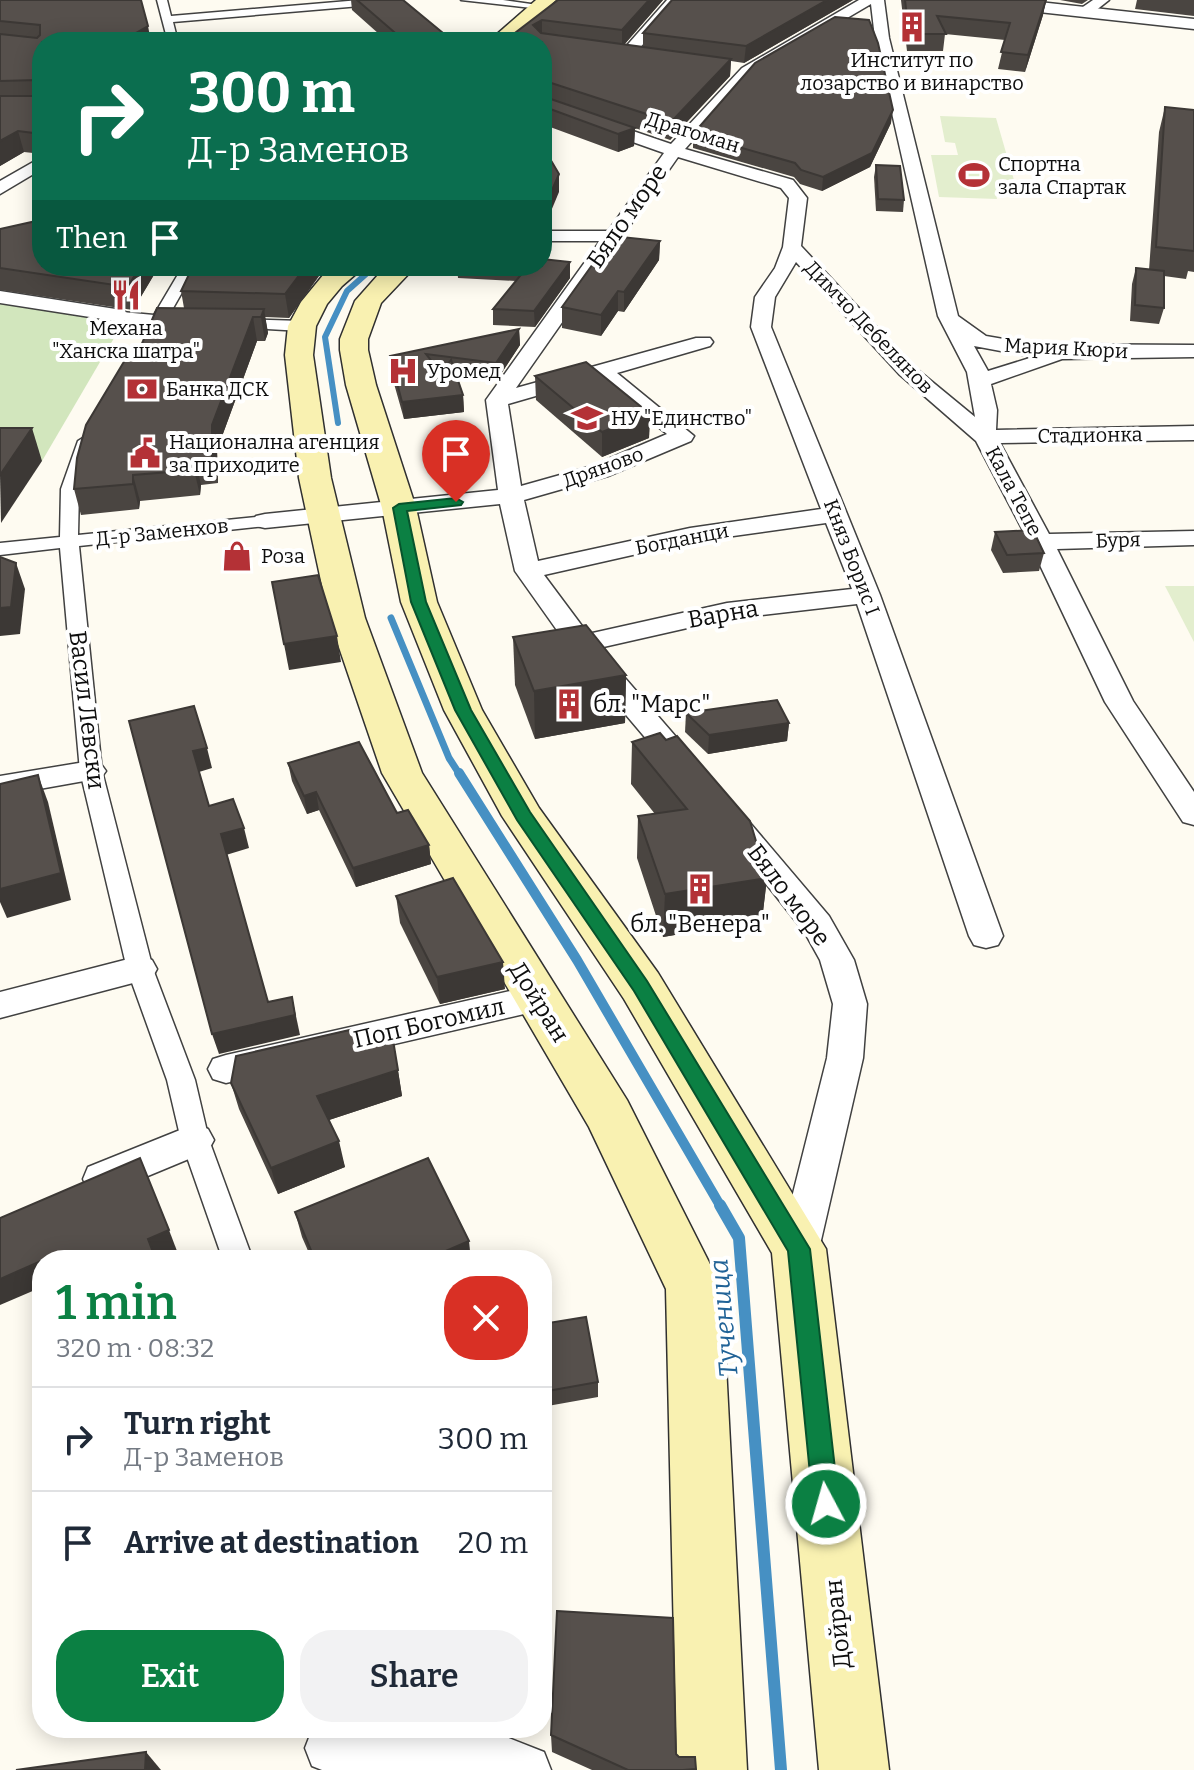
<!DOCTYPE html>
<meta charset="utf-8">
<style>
body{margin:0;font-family:Bitter,serif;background:#f2f2f3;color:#1f2937;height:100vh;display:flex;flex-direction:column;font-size:30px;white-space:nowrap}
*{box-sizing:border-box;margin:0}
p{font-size:26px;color:#747a83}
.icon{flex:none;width:44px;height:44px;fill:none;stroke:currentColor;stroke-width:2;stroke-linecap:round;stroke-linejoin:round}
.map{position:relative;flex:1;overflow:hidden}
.details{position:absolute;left:32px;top:1250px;width:520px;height:488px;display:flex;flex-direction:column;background:#fff;border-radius:32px;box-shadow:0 4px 20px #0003}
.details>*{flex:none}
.top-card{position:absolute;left:32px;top:32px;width:520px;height:244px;border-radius:32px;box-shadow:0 4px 20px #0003;background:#0b6e4f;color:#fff;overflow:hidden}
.pin{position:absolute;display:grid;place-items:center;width:68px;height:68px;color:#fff;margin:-82px -34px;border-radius:50% 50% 50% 0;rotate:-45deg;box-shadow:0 0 8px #0007}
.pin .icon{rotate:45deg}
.me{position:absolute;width:88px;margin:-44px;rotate:354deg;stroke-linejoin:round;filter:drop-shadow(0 0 6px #0008)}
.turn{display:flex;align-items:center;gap:28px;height:168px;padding:0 24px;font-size:36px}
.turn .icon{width:104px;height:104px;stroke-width:2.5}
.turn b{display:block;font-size:56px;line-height:68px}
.then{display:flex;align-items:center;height:76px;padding:0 24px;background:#0003;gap:16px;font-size:30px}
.round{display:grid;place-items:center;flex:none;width:84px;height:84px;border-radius:32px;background:#f2f2f3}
.summary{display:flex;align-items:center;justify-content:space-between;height:136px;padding:0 24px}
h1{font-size:48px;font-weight:600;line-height:60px;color:#0b8043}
.cta{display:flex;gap:16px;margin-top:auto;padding:16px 24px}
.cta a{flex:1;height:92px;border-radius:32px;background:#0b8043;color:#fff;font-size:32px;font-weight:600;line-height:92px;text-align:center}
.cta a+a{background:#f2f2f3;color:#1f2937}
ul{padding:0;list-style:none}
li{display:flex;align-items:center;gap:24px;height:104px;padding:0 24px;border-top:2px solid #e0e1e3}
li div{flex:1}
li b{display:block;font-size:30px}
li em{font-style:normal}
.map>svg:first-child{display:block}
</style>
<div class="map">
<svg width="1194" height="1770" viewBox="0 0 1194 1770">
<rect width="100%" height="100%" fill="#fefbf1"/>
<path fill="#d2e6bd" d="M0 302 124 321 42 461 0 460Z"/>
<g fill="#e3eece">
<path d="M940 116 996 118 1018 194H996L997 199 939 197 931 155H958L955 143 945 142Z"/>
<path d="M1165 586H1194V642Z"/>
</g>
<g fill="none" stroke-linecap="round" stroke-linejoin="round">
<path stroke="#4690c3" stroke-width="6" d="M338 423 325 337 347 291 375 266"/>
<path stroke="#4690c3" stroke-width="7" d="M391 618 449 758 460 775"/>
<path stroke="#4690c3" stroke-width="10" d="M459 773 577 960 721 1207"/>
<path stroke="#4690c3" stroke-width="12" d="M720 1205 739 1238 781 1770"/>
<g stroke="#414141" stroke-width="3">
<g id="pedestrian">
<path d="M157 0H167L171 16 360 0H401L396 3 173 22 178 42H168Z"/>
<path d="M461 0H503L545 6 540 9Z"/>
<path d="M183 266H197L168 317 177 319V325H163L155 337 150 339 142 334 149 324 117 319 115 316 122 312 154 315Z"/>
<path d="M236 319 302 321 310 326 302 331 231 327 228 324Z"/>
<path d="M86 436 94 441 79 489 78 535 265 516 274 521 265 526 79 546 102 771 153 969 195 1080 209 1140 253 1260H223L181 1140 167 1080 127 969 80 771 60 548 0 555V543L60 537 61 489 78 441Z"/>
</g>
</g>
<g stroke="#414141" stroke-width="3">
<g id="minor">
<path d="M667 0H681L632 57H622V51Z"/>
<path d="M859 0H884L889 38 958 316 986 336 1032 344 1194 345V357L1062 359 991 384 997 410 996 430 1194 426V440L1000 443 1049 534 1194 531V545L1057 549 1133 701 1194 792V825L1183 822 1105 702 1029 542 976 441 899 374 796 262 775 297 771 327 880 595 1003 936 998 945 986 948 974 945 969 936 857 604 727 619 599 648 696 760 701 767 696 774 686 777 676 774 571 650 515 571 500 504 265 528 256 526 253 521 256 516 265 514 498 490 486 400 600 241H542V231H608L664 153 542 110V100L671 144 742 68ZM871 4 875 38 938 316 967 372 975 417 913 366 801 246 807 198 793 180 685 149 752 74ZM678 157 781 188 789 198 783 247 775 268 755 297 751 327 821 509 690 528 538 561 524 500 608 476 691 441 694 436 617 373 710 346 713 342 710 338H696L516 388ZM974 346 1033 357 988 371ZM598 378 667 434 592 466 521 486 508 404ZM826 523 852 589 727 603 588 634 544 575 690 542Z"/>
<path d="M1093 0H1109L1090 15H1080V9Z"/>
<path d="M42 157V169L0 194V181Z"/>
<path d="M0 291 122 310 132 316 122 322 0 303Z"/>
<path d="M91 761 101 764 106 771 101 778 0 796V776Z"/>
<path d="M734 813 745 817 829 916 854 960 867 1004 863 1058 819 1249 813 1262 799 1267 785 1262 779 1249 827 1058 833 1004 820 960 805 933 719 824 723 817Z"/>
<path d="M140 956 152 960 157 969 152 978 0 1018V992Z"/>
<path d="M537 985 549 989 554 998 549 1007 537 1011 226 1083 213 1079 208 1069 213 1059 226 1055Z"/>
<path d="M195 1124 208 1129 214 1140 208 1151 102 1195 88 1191 83 1179 88 1167Z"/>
<path d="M318 1728H483L544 1752 551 1770H322L312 1766 305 1748 312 1730Z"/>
</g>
</g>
<g stroke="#414141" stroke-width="3">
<path id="tertiary" d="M967 0H1021L1194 19V29L975 5Z"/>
</g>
<g stroke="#303030" stroke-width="3">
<g id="secondary">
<path d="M536 0H556L510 42H488Z"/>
<path d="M335 266H365L342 286 327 304 316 326 313 355 331 478 365 618 422 773 627 1100 722 1288 747 1770H677L666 1289 589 1127 382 773 329 618 299 478 285 355 288 326 301 302 324 274Z"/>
<path d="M386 266H416L381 303 368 339V350L376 385 416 508 437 602 482 710 539 808 658 973 826 1249 889 1770H819L772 1253 624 999 502 816 444 710 401 602 382 508 346 385 340 350V339L355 301Z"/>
</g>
</g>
<use href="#pedestrian" fill="#fff" fill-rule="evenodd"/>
<use href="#minor" fill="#fff" fill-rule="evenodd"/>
<use href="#tertiary" fill="#fff" fill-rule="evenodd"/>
<use href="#secondary" fill="#f9f1b1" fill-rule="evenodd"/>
</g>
<g fill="#4a4541">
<path d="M0 0 151 42H42V154L24 152 0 166Z"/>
<path d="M351 0H403L443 33 444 42H388L352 10Z"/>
<path d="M558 0H663L624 45 643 47V33L853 0 744 63 731 61 730 76 670 140 635 128 634 146 618 152 542 124V42H503Z"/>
<path d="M901 0H1046L1043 15 1025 72 998 69 1005 40 945 34 943 51H907Z"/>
<path d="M1060 0H1088L1082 4Z"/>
<path d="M1137 0H1194V16L1135 9Z"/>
<path d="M1165 107 1194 110V272L1188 271 1186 279 1164 276V308L1159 324 1130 321 1132 284 1136 268 1149 270 1159 132Z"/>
<path d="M891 123 870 167 822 191 800 184 794 177 693 148V134Z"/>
<path d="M876 165 904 200 903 212 876 211 874 177Z"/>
<path d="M0 229 42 266H180L178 268H158L133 310 0 290Z"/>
<path d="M660 241 659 260 624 312 618 311 601 336 562 328V307L605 263Z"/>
<path d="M193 266H326L289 318 265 317 268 333 265 341H257L217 450 218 483 201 485 200 495 140 501 139 509 81 515 74 489 138 353 184 308 181 291Z"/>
<path d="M457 266H542L570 278 535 327 493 325V309L516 281 458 278Z"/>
<path d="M519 329 520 345 497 380 456 374 463 395 464 412 404 419 391 373 390 356Z"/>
<path d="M535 376 650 414 649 438 602 457 536 400Z"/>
<path d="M995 532 1044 553 1039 571 1003 573 991 550Z"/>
<path d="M513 637 626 675 625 723 535 739 515 685Z"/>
<path d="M686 713 789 723 787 741 708 754 685 732Z"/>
<path d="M632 742 767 878 762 920 663 937 637 858 638 816 655 814 631 784Z"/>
<path d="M288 763 397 813 429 845 431 864 356 887 319 810 307 814 292 781Z"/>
<path d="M396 896 505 989 440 1004 400 923Z"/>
<path d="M393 1040 402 1096 329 1120 345 1167 278 1194 239 1109 231 1083 360 1046Z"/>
<path d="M295 1212 471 1260H312L302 1237Z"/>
<path d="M542 1324 598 1382V1397L542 1407Z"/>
<path d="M551 1735 676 1754 679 1757H695L696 1770H592L552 1752Z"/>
</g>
<g fill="#3c3835">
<path d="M649 0H663L622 47V30Z"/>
<path d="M827 0H853L744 63 746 46Z"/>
<path d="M1046 0 1043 15 1025 72 1028 55Z"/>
<path d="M542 20V36L533 25Z"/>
<path d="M148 26 151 42H120Z"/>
<path d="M443 33 444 42H402L401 38Z"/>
<path d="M731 59 730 76 670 140 671 122Z"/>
<path d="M893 110 891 123 870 167 822 191 823 177Z"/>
<path d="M635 128 634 146 618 152V134Z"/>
<path d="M18 131 24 152 0 166V141Z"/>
<path d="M559 174V192L544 228 542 229V210Z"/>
<path d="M660 241 659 260 624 312V292Z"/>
<path d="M570 262V278L535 327 534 311Z"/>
<path d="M140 266H158V268L133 310 128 287Z"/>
<path d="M306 266H326L289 318 285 294Z"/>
<path d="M618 291V311L601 336V315Z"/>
<path d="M264 309 268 333 265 341 261 317Z"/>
<path d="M253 317 257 341 217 450 218 483 212 458V425Z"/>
<path d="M519 329 520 345 497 380 496 363Z"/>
<path d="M463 395 464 412 404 419 402 402Z"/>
<path d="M650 414 649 438 602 457V432Z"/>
<path d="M32 428 42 461 1 523 0 475Z"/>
<path d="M195 459 201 485 200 495 194 470Z"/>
<path d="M133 475 140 501 139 509 133 484Z"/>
<path d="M16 563 25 589 20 634 0 636V608Z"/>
<path d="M337 636 341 662 289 670 284 644Z"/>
<path d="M626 675 625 723 535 739 534 691Z"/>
<path d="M789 723 787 741 708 754 709 735Z"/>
<path d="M207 748 212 768 199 772 193 751Z"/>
<path d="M38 775 48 802 71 900 7 918 0 902V889Z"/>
<path d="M316 792 319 810 307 814 304 796Z"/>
<path d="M244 828 249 848 226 855 221 834Z"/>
<path d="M429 845 431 864 356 887 353 868Z"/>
<path d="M767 878 762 920 663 937 665 894Z"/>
<path d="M503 962 505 989 440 1004 437 977Z"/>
<path d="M292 997 300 1035 219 1054 212 1034Z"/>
<path d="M398 1070 402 1096 323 1122 317 1096Z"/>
<path d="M339 1141 345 1167 278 1194 271 1168Z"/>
<path d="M169 1230 177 1251 156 1260 148 1239Z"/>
<path d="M469 1241 471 1260H425Z"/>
<path d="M42 1261V1287L0 1305V1279Z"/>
<path d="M146 1752 161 1770H145Z"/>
</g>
<g fill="#56504c" stroke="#3c3835" stroke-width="2">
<path d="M0 0H141L148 26 120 42H42V134L18 131 0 141V96H37L40 83 37 80 0 81V34L37 38 40 35V25L0 21Z"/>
<path d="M357 0H403L443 33 401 38Z"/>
<path d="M558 0H649L622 30 542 20 533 25 541 33 731 59 671 122 542 80V42H503Z"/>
<path d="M672 0H827L746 46 643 33Z"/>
<path d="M905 0H1046L1028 55 1001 52 1010 23 937 16 946 34H909Z"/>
<path d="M835 17 869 20 878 43 893 110 872 153 823 177 801 170 795 163 693 134 755 63Z"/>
<path d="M542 96 635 128 618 134 542 106Z"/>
<path d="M1165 107 1194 110V251L1156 247Z"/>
<path d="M542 149 549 157 559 174 544 209 542 210Z"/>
<path d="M876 165 900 166 904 200 878 199Z"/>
<path d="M42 215V266H140L128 287 0 268V229L36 221 39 216Z"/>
<path d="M621 237 660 241 624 292 618 291 601 315 562 307 595 261 605 263Z"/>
<path d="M542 259 570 262 534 311 493 309 528 266H542Z"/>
<path d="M193 266H306L285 294 181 291Z"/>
<path d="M1136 268 1164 271V308L1135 305Z"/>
<path d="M157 308 264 309 261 317H253L212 425V458L195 459 194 470 133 475V484L74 489 77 458 86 425 125 360 138 353Z"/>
<path d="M519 329 496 363 426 354 441 373 451 360 463 395 402 402 390 356Z"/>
<path d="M586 362 650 414 602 432 535 376Z"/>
<path d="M0 428H32L0 475Z"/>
<path d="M1033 530 1044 553 1007 555 995 532Z"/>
<path d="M0 557 16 563 11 607 0 608Z"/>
<path d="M318 575 337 636 284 644 272 582Z"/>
<path d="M586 625 626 675 534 691 513 637Z"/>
<path d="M777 700 789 723 709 735 686 713Z"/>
<path d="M194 706 207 748 193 751 209 806 233 799 244 828 221 834 268 1002 292 997 295 1015 212 1034 129 721Z"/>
<path d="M660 733 666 740 677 736 750 821 767 878 665 894 638 816 687 809 632 742Z"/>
<path d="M359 742 397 813 408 810 429 845 353 868 316 792 304 796 288 763Z"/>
<path d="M38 775 61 873 0 889V784Z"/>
<path d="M453 878 503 962 437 977 396 896Z"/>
<path d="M354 1029 360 1046 393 1040 398 1070 317 1096 339 1141 271 1168 231 1083 236 1056Z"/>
<path d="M140 1158 169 1230 148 1239 156 1260H51L50 1257 0 1279V1218Z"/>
<path d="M428 1158 469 1241 425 1260H315L295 1212Z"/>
<path d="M586 1317 598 1382 542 1392V1324Z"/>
<path d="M557 1611 673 1618 676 1754 679 1757H695L696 1769 683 1770H628L551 1735Z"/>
<path d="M146 1752 145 1770H16Z"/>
</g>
<path fill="#0b8043" stroke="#07532c" stroke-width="2" d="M456 498 463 502 461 505 407 511 426 602 471 710 530 812 647 981 810 1249 839 1504 835 1513 826 1517 817 1513 813 1504 788 1251 634 991 517 820 455 710 411 602 393 508 399 504Z"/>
<defs>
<g id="building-bare" transform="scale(2.4)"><path d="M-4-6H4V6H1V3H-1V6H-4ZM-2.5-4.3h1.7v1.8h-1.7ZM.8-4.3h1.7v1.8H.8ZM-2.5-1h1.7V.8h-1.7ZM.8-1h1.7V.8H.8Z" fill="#b43136" stroke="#fff" stroke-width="2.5" paint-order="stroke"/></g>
<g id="stadium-bare" transform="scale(2.4)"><path d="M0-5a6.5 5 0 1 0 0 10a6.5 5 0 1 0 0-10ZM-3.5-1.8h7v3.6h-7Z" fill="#b43136" stroke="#fff" stroke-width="2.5" paint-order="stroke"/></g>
<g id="restaurant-bare" transform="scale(2.4)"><path d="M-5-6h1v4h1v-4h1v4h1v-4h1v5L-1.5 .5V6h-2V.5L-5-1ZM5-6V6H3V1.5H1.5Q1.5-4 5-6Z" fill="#b43136" stroke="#fff" stroke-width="2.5" paint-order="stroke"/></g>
<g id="hospital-bare" transform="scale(2.4)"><path d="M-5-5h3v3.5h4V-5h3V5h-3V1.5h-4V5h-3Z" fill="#b43136" stroke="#fff" stroke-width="2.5" paint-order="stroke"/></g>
<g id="bank-bare" transform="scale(2.4)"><path d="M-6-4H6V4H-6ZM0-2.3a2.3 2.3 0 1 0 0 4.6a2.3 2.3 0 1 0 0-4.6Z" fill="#b43136" stroke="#fff" stroke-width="2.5" paint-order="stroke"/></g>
<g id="school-bare" transform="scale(2.4)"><path d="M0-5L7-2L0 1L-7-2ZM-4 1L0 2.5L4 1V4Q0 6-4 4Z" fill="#b43136" stroke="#fff" stroke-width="2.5" paint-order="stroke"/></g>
<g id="civic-bare" transform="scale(2.4)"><path d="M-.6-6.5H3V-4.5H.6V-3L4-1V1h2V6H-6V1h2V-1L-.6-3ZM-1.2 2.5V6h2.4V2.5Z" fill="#b43136" stroke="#fff" stroke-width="2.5" paint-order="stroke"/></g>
<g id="shop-bare" transform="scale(2.4)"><path d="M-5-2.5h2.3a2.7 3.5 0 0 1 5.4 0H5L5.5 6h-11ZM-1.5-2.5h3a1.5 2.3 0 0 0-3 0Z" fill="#b43136" stroke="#fff" stroke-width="2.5" paint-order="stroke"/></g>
</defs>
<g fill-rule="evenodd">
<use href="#building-bare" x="912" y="27"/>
<use href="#stadium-bare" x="974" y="175"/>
<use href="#restaurant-bare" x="126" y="295"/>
<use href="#hospital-bare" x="403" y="371"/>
<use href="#bank-bare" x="142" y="389"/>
<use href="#school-bare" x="587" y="418"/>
<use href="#civic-bare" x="145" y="453"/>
<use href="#shop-bare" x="237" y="556"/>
<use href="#building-bare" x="569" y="704"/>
<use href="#building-bare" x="700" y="889"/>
</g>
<g text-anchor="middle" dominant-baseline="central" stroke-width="8" stroke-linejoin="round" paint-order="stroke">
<g font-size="20" fill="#0e0e0e" stroke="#fff" text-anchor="start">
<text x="912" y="60" text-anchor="middle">Институт по<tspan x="912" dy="23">лозарство и винарство</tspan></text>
<text x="998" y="164">Спортна<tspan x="998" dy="23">зала Спартак</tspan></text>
<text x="126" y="328" text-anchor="middle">Механа<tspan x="126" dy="23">"Ханска шатра"</tspan></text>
<text x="427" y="371">Уромед</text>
<text x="166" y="389">Банка ДСК</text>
<text x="611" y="418">НУ "Единство"</text>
<text x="169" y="442">Национална агенция<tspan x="169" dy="23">за приходите</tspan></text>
<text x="261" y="556">Роза</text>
</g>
<g font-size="20" fill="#0e0e0e" stroke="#fff">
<text transform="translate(693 132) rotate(17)">Драгоман</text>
<text transform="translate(869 327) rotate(46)">Димчо Дебелянов</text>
<text transform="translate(1066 348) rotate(3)">Мария Кюри</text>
<text transform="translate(1090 435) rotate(-1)">Стадионка</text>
<text transform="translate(603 467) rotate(-20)">Дряново</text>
<text transform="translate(1014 491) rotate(62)">Кала Тепе</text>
<text transform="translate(162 532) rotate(-6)">Д-р Заменхов</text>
<text transform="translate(682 539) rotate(-11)">Богданци</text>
<text transform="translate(1118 540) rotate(-2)">Буря</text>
<text transform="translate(852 557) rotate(69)">Княз Борис I</text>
</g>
<g font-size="24" fill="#0e0e0e" stroke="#fff">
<text transform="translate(627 216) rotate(-55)">Бяло море</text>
<text transform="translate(723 614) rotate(-10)">Варна</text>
<text transform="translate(87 710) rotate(83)">Васил Левски</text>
<text transform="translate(789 895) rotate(53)">Бяло море</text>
<text transform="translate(539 1002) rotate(58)">Дойран</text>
<text transform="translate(429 1023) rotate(-13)">Поп Богомил</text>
<text transform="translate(838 1624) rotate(-96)">Дойран</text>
</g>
<g font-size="24" fill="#0e0e0e" stroke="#fff" text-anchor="start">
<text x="593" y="704">бл. "Марс"</text>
<text x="700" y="924" text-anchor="middle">бл. "Венера"</text>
</g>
<g font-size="26" font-style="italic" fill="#216397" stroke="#fff">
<text transform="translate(724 1318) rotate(-95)">Тученица</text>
</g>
</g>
</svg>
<div class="pin" style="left:456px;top:502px;background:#d93025"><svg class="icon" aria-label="arrive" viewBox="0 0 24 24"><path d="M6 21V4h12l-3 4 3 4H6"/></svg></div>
<svg class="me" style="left:826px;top:1504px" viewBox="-20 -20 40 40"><circle r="17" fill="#0b8043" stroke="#fff" stroke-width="3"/><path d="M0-11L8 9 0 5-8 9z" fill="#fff"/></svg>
<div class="top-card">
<div class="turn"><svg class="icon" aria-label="right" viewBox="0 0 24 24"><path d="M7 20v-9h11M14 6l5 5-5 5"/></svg><div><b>300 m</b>Д-р Заменов</div></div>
<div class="then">Then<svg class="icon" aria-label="arrive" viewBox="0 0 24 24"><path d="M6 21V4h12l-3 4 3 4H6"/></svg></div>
</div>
<section class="details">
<div class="summary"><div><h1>1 min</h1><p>320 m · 08:32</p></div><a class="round" style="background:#d93025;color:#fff"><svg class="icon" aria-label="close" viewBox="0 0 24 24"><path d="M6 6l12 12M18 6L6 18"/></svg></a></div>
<ul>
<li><svg class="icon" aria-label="right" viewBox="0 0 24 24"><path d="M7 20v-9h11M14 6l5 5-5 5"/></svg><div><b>Turn right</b><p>Д-р Заменов</p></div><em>300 m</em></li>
<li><svg class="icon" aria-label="arrive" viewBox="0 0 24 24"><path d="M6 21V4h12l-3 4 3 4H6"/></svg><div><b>Arrive at destination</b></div><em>20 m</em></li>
</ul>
<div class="cta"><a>Exit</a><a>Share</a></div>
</section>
</div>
